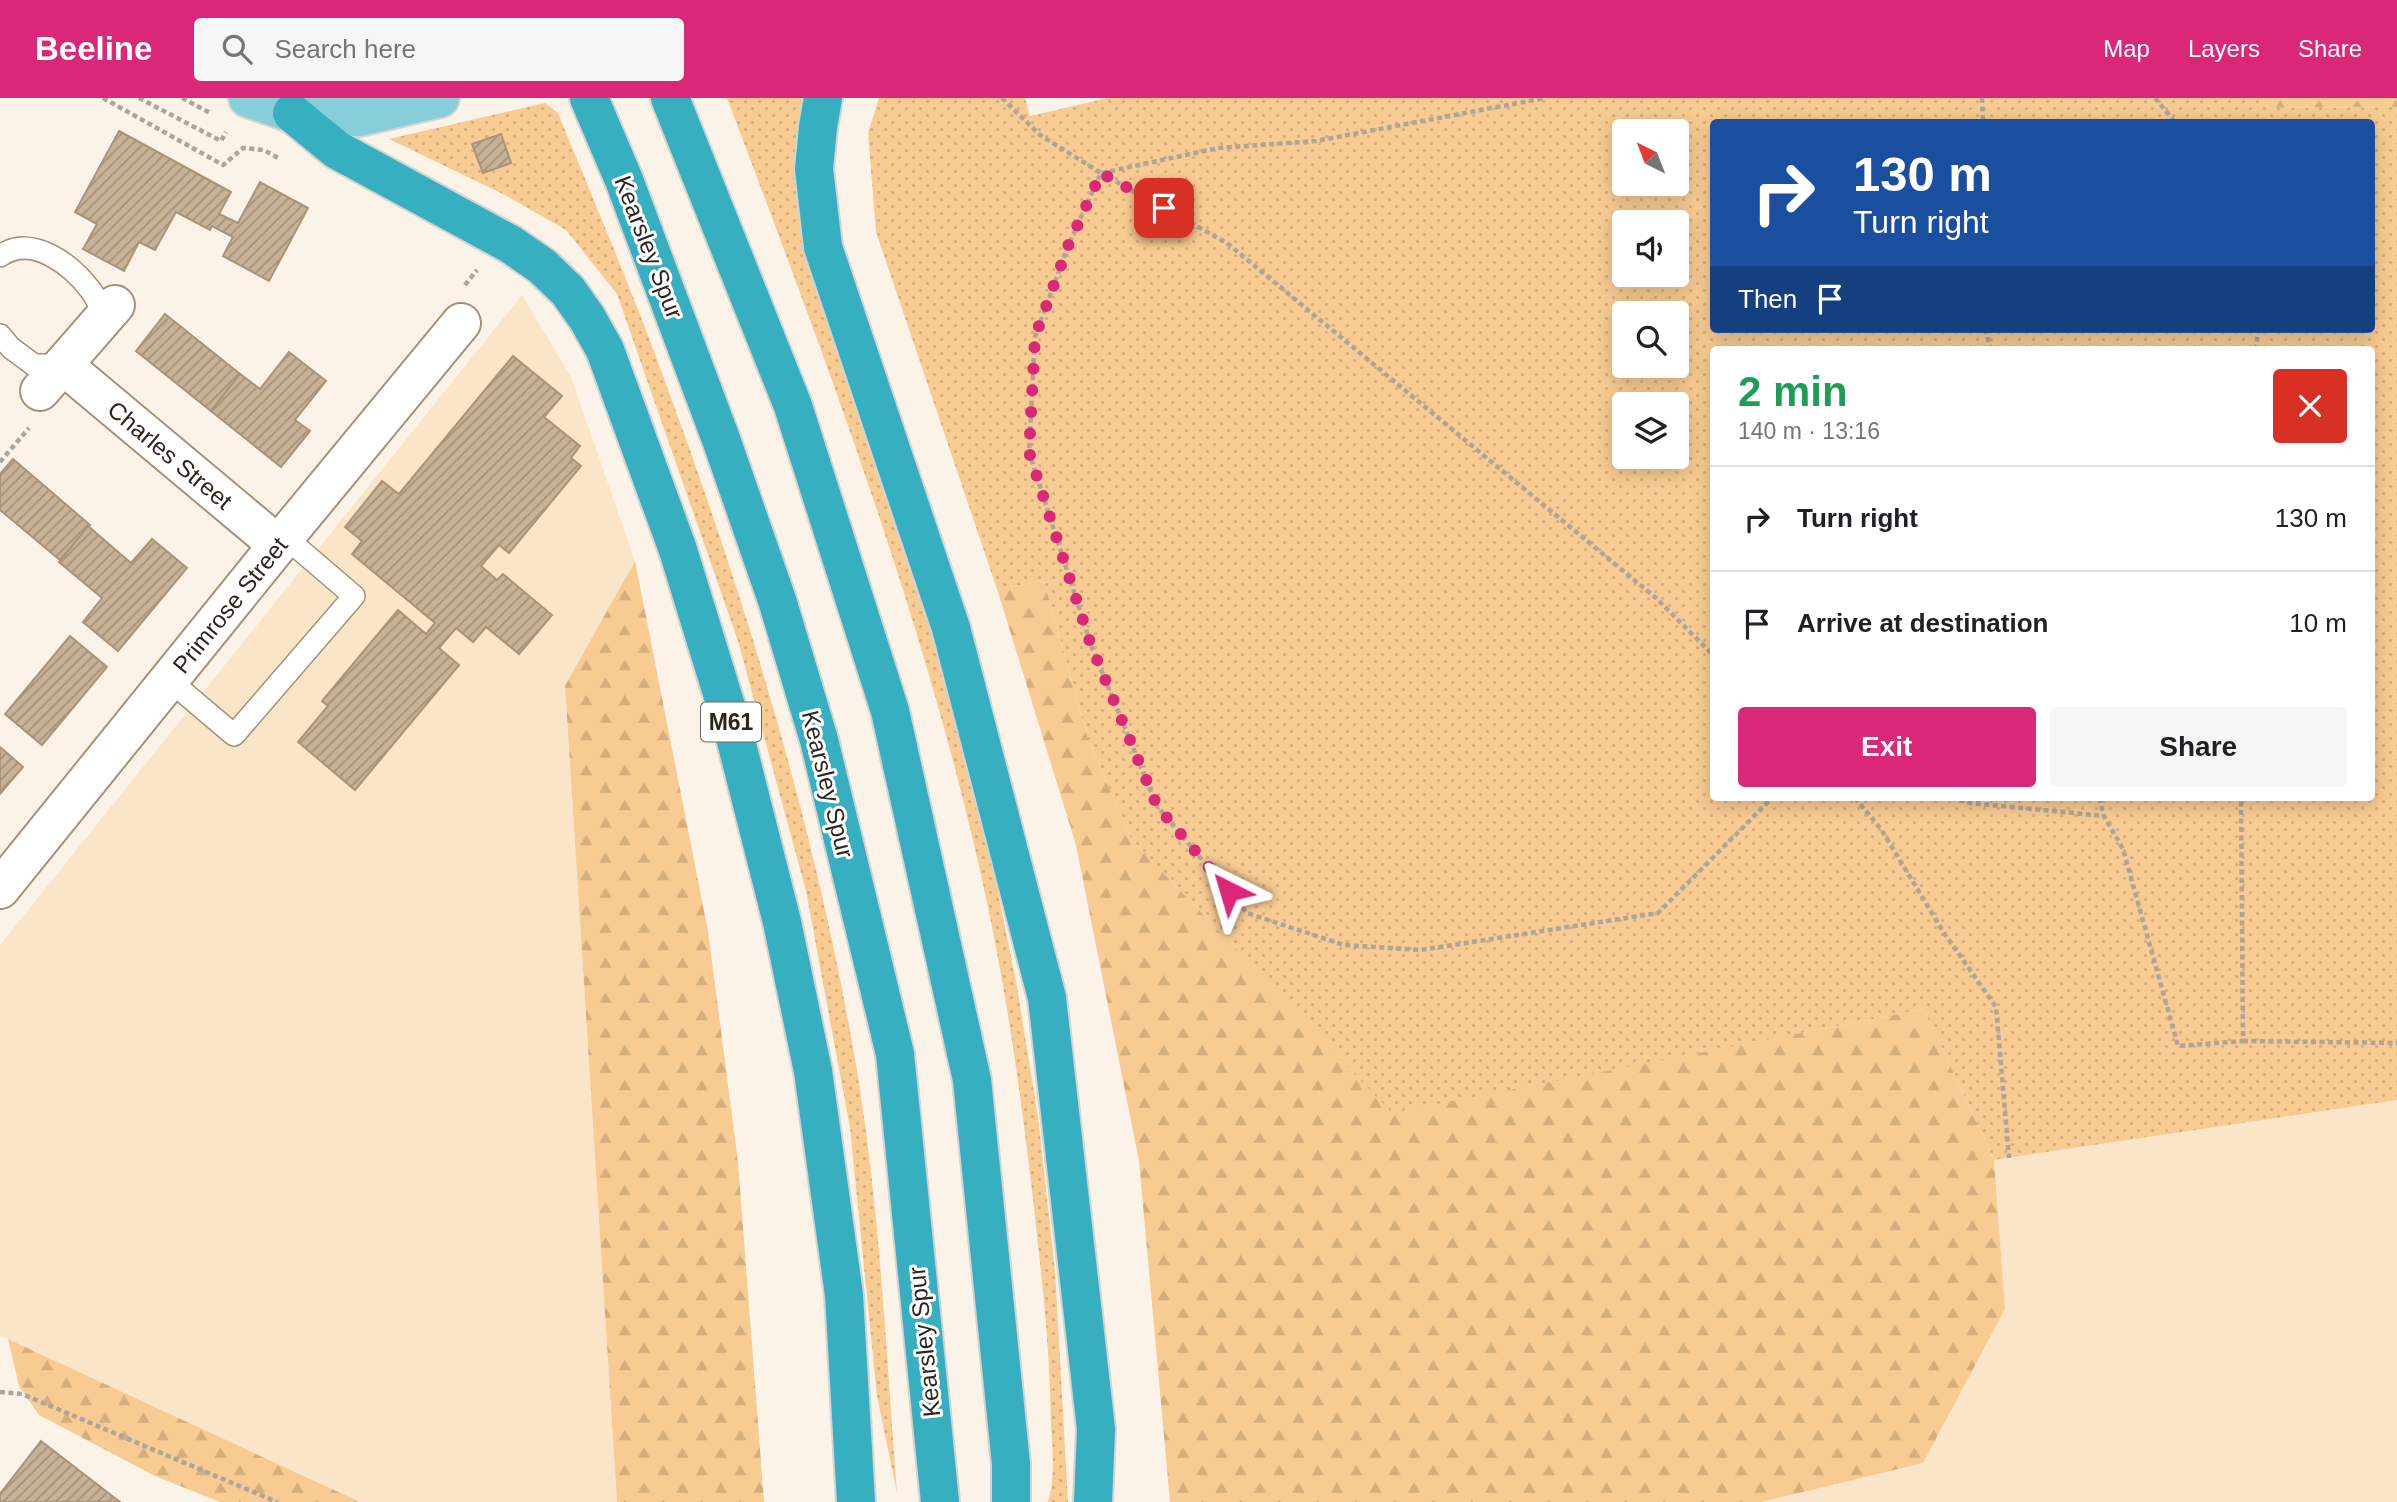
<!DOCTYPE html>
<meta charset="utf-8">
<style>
body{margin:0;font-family:Arial,sans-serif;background:#f6f6f6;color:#202124;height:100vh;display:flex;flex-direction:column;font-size:26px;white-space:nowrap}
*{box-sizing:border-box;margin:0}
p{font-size:23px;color:#757577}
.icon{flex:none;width:38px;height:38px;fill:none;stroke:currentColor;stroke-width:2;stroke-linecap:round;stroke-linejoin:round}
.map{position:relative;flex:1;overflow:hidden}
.details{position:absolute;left:1710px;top:248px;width:665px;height:455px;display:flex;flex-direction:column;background:#fff;border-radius:7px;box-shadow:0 4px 18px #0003}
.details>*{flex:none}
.hud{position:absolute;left:1710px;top:21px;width:665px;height:214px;border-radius:7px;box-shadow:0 4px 18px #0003;background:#1a4fa0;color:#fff;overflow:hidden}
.needle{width:46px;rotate:318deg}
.controls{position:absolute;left:1612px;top:21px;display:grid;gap:14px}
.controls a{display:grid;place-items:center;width:77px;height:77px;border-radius:7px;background:#fff;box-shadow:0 4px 18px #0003;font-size:35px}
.pin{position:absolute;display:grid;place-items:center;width:60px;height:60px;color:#fff;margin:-30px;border-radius:14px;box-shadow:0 4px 10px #0006}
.me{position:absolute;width:77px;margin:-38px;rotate:320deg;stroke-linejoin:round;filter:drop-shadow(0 0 5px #0008)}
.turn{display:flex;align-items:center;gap:24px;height:147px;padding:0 28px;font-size:32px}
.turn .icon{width:91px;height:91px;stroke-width:2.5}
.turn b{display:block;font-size:49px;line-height:60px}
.then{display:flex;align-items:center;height:66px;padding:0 28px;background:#0003;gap:14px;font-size:26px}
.round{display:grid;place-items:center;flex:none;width:74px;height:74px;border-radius:7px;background:#f6f6f6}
.headline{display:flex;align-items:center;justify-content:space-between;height:119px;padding:0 28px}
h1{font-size:42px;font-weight:700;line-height:52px;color:#1e9e55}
.cta{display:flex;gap:14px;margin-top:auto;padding:14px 28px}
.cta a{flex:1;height:80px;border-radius:7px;background:#db2777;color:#fff;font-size:28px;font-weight:700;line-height:80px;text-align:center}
.cta a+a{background:#f6f6f6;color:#202124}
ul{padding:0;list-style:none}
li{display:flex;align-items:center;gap:21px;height:105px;padding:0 28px;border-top:2px solid #e0e0e0}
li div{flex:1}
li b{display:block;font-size:26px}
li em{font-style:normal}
header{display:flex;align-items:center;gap:42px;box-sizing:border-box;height:98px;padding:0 35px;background:#db2777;color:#fff}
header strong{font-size:33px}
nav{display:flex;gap:38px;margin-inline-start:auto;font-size:24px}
.search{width:490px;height:63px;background:#f6f6f6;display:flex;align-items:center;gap:18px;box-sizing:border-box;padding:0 24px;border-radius:7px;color:#757577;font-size:26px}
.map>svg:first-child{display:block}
</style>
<header>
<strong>Beeline</strong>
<div class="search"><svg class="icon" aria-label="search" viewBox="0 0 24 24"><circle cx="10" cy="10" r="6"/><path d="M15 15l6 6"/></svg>Search here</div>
<nav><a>Map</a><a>Layers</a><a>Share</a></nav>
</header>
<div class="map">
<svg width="2397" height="1404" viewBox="0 0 2397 1404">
<defs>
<pattern id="grass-dots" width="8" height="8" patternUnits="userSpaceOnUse" patternTransform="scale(1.75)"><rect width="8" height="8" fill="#f8cb92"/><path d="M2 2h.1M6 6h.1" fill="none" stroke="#d5ae7d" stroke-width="1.8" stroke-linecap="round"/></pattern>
<pattern id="forest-firs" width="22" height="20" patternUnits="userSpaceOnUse" patternTransform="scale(1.75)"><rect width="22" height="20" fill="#f8cb92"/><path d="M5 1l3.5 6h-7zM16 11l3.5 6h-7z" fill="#d5ae7d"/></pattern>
<pattern id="building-hatch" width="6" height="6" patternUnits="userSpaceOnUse" patternTransform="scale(1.75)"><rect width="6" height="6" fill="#c8b297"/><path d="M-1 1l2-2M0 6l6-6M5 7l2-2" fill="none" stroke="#a3917a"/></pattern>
</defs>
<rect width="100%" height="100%" fill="#fcf3e8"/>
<g fill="#fbe5c9">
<path d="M522 197 571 279 635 463 565 589 617 1404H360L0 1237V847Z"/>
<path d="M2397 1002V1404H1761L2005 1211 1994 1062Z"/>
</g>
<g fill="url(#grass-dots)" fill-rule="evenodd">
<path d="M727 0H801L798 72 894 415 974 674 1017 889 1038 1019 1055 1173 1068 1404H1048C1056 1378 1052 1351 1051 1325 1050 1271 1046 1218 1040 1165 1026 1032 1009 899 979 768 919 505 822 252 727 0Z"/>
<path d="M879 0H1025L1030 18 1108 0H2262L2269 10 2397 9V1002L1994 1062 1924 911 1392 1016 1132 742 1088 641 1044 483 997 491 876 134 868 35ZM1713 24H2371V231H1713ZM1624 33H1676V86H1624ZM1624 124H1676V177H1624ZM1624 215H1676V268H1624ZM1713 252H2371V700H1713ZM1624 306H1676V359H1624Z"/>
<path d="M545 5 558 15C593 101 630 187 662 275 746 502 817 734 857 973 880 1112 886 1254 897 1395L877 1298 850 1030 806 793 738 543 617 196 566 132 505 97 389 41Z"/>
</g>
<g fill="url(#forest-firs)">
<path d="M2262 0H2397V9L2269 10Z"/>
<path d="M635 463 708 833 738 1064 764 1404H617L565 588Z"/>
<path d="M1044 483 1088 641 1132 742 1392 1015 1924 911 1994 1062 2005 1211 1923 1365 1761 1404H1170L1139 1063 1076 747 997 491Z"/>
<path d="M8 1241 360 1404H220L155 1378 39 1317 19 1288Z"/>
</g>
<g fill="url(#building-hatch)" stroke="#a99479" stroke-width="2">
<path d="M119 33 231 94 219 116 238 125 260 84 308 110 269 183 223 158 233 139 212 128 210 132 176 114 155 152 139 144 124 173 83 151 97 126 75 114Z"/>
<path d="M501 36 511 65 483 75 472 46Z"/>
<path d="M165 216 240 276 211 313 136 253Z"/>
<path d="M289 254 326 283 295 322 310 333 281 369 211 313 240 276 260 291Z"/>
<path d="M513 258 562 298 544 319 580 348 571 360 581 368 509 455 499 447 481 468 497 482 503 476 552 517 519 556 486 529 473 544 456 530 439 550 459 567 355 692 298 644 328 608 322 603 398 512 426 536 435 525 352 456 362 443 345 429 382 383 399 396Z"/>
<path d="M13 361 90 427 60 462 0 412V376Z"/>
<path d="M88 428 131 465 152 441 187 470 118 553 83 524 102 500 59 464Z"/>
<path d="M70 538 107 569 42 647 5 616Z"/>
<path d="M0 649 23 669 0 696Z"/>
<path d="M41 1343 120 1404H0V1396Z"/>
</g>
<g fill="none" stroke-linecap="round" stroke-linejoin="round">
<g stroke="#a69177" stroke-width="24">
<g id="lane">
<path d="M0 158C32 135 72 167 92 194 97 202 101 211 105 219"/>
<path d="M0 237 11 250 34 267H63"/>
<path d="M169 582 234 637 354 498 285 439"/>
</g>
</g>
<g stroke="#a69177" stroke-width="42">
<g id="street">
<path d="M63 267 278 447"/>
<path d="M40 293 115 207"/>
<path d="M0 791 278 447 461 225"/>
</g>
</g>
<g stroke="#d5d3d1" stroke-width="42">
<path id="primary" d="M248 0 292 15 359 19 440 0"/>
</g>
<g stroke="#d5d3d1" stroke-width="42">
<g id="highway">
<path d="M589 0 624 82 722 344 777 502 819 642 895 956 940 1404"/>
<path d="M670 0 793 308 890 613 972 982 1011 1366V1404"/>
<path d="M823 0 818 29 814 71 823 149 951 530 1047 900 1096 1331 1093 1404"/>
<path d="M292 15 337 52 510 146 542 168 568 193 587 220 605 252 678 452 733 631 782 824 813 973 844 1197 856 1404"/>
</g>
</g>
<g stroke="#ada59a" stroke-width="4.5" stroke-dasharray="5 3.5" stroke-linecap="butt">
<path d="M103 0 223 67 243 50 264 52 280 61"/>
<path d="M139 0 221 43 226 34"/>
<path d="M182 0 212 16"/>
<path d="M1002 0 1040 37 1101 75 1068 148 1035 239 1029 354 1091 547 1157 708 1247 815 1344 847 1421 852 1658 815 1772 700"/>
<path d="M1982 0 1983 24"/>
<path d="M2155 0 2175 24"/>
<path d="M1101 75 1227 145 1656 500 1713 557"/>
<path d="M1102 75 1218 50 1316 43 1545 0"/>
<path d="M465 187 477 172"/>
<path d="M1985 231 1991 252"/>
<path d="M2255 252 2259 231"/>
<path d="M0 364 29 330"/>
<path d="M1855 700 1881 731 1944 835 1996 909 2009 1060"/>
<path d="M1951 700 1970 705 2104 718"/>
<path d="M2099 700 2104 718 2123 751 2178 948 2243 943 2241 700"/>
<path d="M2243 943 2397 945"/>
<path d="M0 1294 22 1296 277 1404"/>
</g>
<use href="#lane" stroke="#fff" stroke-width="21"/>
<use href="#street" stroke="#fff" stroke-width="38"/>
<use href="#primary" stroke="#86cfd9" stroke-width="38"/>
<use href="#highway" stroke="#36afc0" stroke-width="38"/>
</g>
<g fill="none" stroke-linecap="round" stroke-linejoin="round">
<path stroke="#db2777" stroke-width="12" stroke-dasharray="0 21.6" d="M1164 110 1101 75 1068 148 1035 239 1029 354 1091 547 1157 708 1229 793"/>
</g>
<g text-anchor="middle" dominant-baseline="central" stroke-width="6" stroke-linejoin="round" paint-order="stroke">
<rect fill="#fff" stroke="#6c665f" stroke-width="2" x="701" y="604.5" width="60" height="39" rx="5"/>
<g font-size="23" font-weight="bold" fill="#2d251b">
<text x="731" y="624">M61</text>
</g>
<g font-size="24" fill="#2d251b" stroke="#fff">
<text transform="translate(649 149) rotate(69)">Kearsley Spur</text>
<text transform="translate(170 357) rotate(40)">Charles Street</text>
<text transform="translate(230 507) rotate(-51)">Primrose Street</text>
<text transform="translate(828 686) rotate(76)">Kearsley Spur</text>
<text transform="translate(924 1244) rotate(-96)">Kearsley Spur</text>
</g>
</g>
</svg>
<div class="controls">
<a><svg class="needle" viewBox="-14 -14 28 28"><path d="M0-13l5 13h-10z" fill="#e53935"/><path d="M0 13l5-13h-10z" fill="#757577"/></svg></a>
<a><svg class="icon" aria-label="sound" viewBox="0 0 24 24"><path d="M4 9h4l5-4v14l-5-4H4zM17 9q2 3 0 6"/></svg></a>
<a><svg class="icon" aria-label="search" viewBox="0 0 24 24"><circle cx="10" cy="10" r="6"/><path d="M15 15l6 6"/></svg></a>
<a><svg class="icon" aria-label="layers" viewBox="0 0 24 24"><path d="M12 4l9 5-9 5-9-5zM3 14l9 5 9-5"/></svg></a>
</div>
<div class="pin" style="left:1164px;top:110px;background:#d93025"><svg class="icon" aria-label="arrive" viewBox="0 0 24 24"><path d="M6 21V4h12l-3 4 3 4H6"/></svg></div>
<svg class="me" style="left:1229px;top:793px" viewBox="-20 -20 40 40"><path d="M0-17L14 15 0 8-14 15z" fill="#db2777" stroke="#fff" stroke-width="4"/></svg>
<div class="hud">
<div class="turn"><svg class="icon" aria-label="right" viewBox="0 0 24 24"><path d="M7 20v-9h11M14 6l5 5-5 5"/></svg><div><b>130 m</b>Turn right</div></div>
<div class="then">Then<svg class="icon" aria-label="arrive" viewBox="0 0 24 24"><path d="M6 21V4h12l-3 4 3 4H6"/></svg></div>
</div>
<section class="details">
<div class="headline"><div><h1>2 min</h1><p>140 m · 13:16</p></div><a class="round" style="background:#d93025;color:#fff"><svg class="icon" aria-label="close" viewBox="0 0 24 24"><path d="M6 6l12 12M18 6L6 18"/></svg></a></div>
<ul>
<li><svg class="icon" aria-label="right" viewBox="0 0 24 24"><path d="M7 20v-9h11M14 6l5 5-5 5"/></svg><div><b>Turn right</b></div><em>130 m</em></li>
<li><svg class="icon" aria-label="arrive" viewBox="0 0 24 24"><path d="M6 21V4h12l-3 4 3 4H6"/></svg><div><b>Arrive at destination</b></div><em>10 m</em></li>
</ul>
<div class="cta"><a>Exit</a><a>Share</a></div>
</section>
</div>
